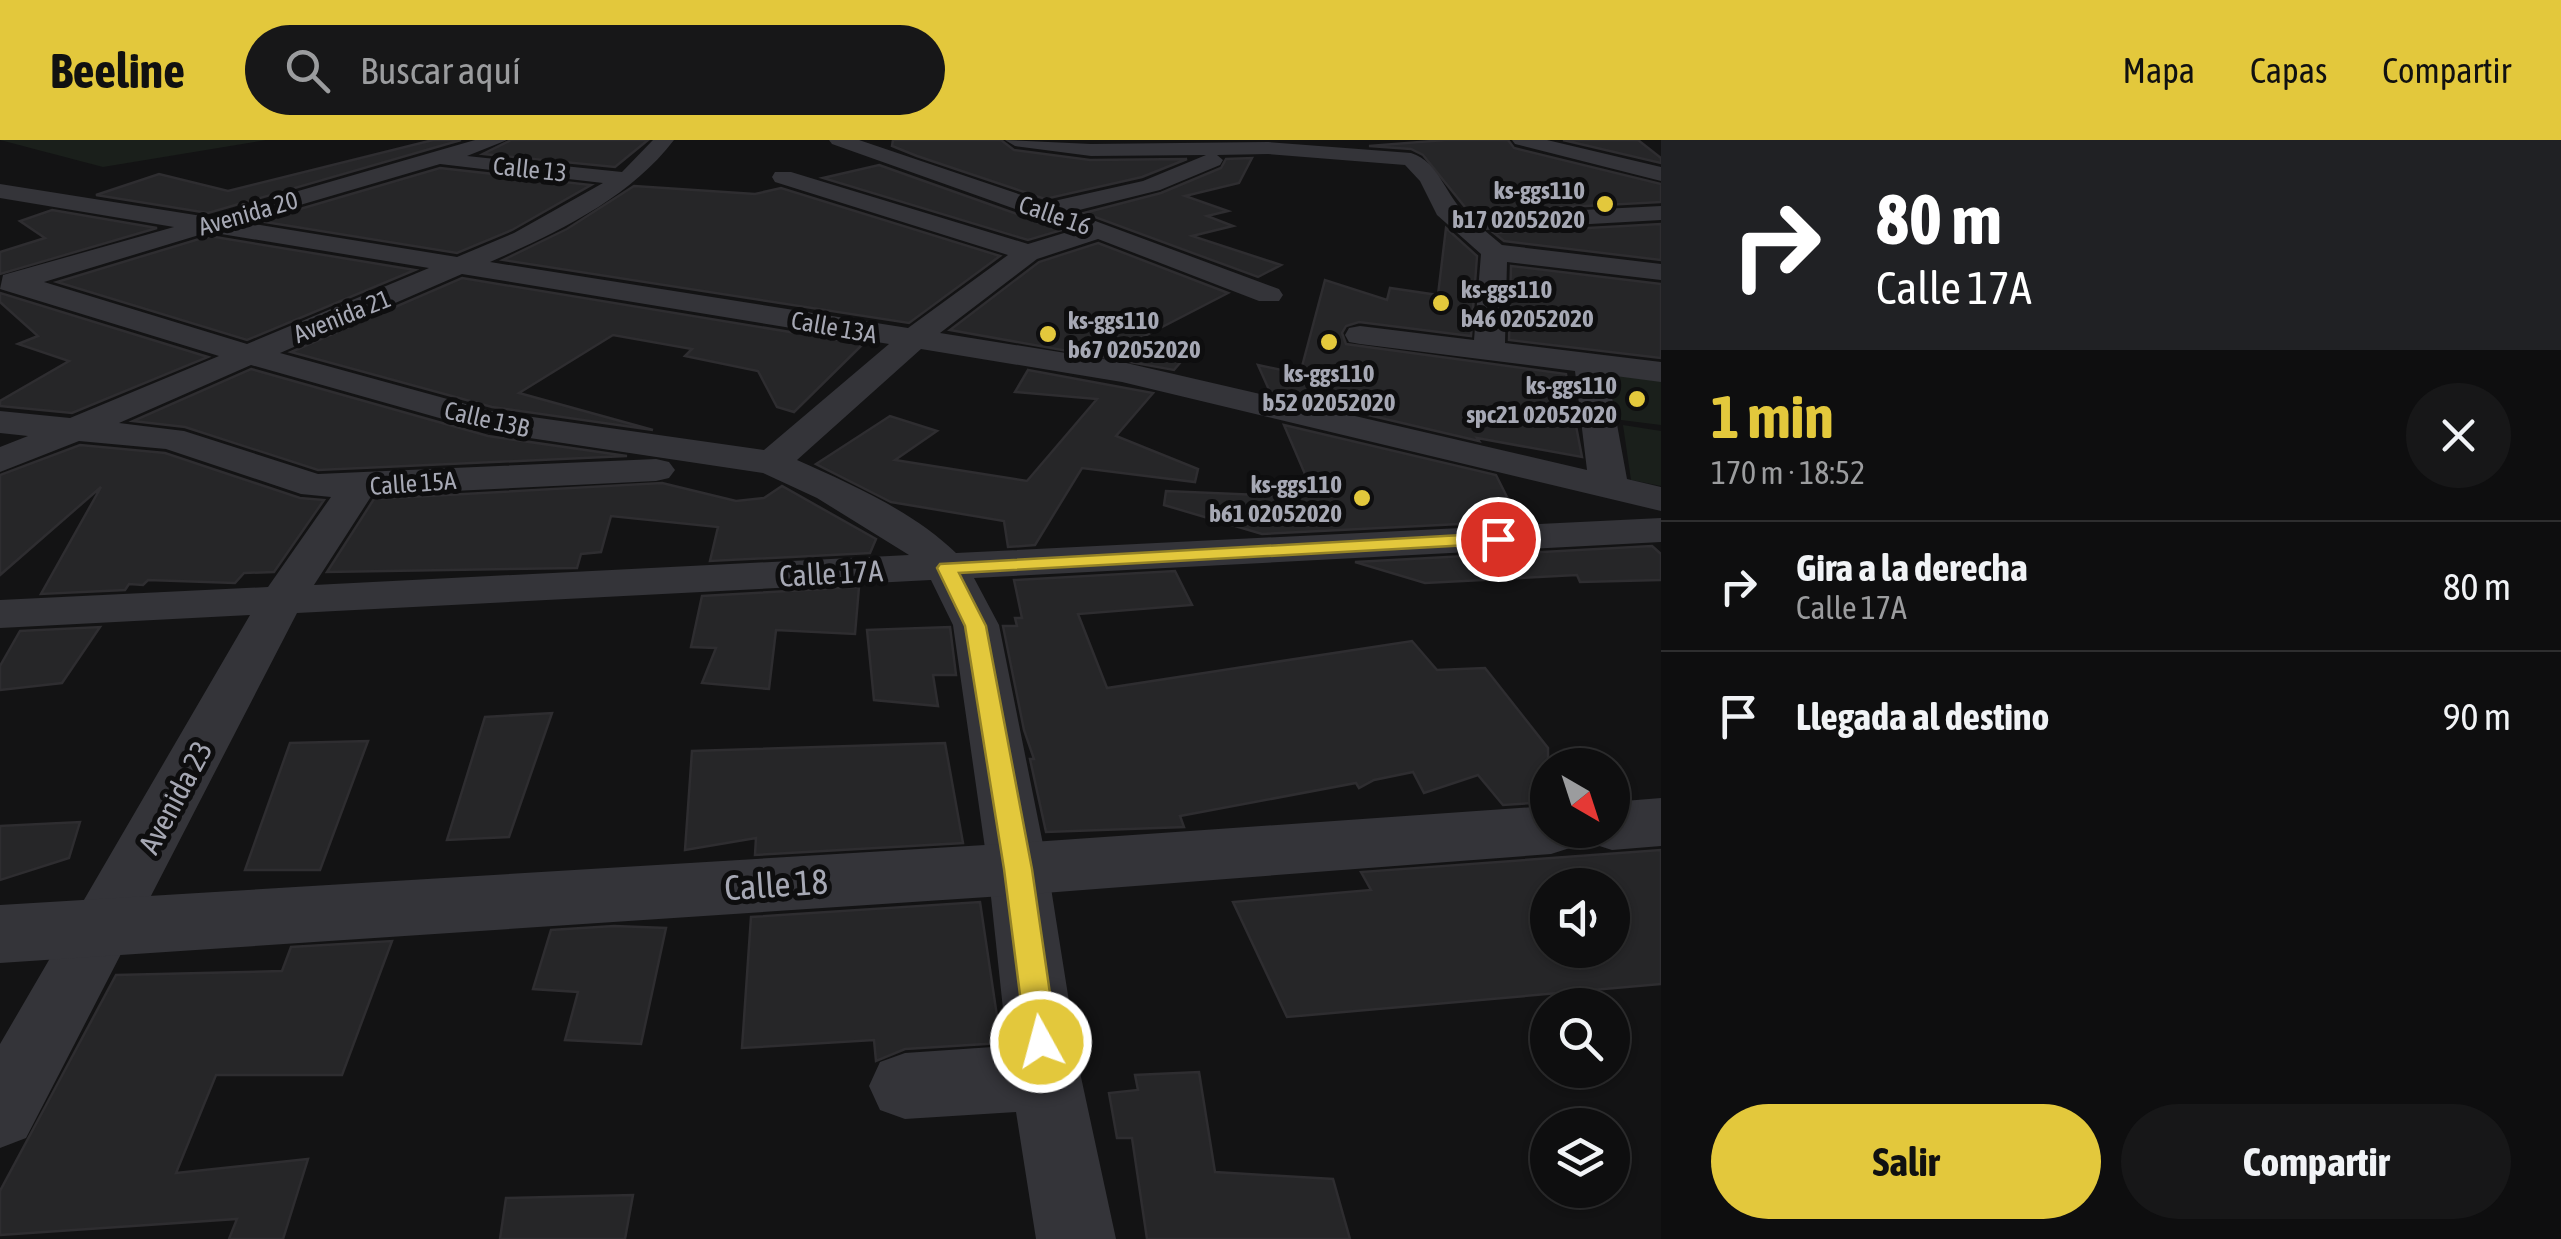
<!DOCTYPE html>
<html lang="es">
<meta charset="utf-8">
<style>
body{margin:0;font-family:"Asap Condensed",sans-serif;background:#171718;color:#f1f3f6;height:100vh;display:flex;flex-direction:column;font-size:38px;white-space:nowrap}
*{box-sizing:border-box;margin:0}
p{font-size:32px;color:#9b9c9e}
.icon{flex:none;width:55px;height:55px;fill:none;stroke:currentColor;stroke-width:2;stroke-linecap:round;stroke-linejoin:round}
.map{position:relative;flex:1;overflow:hidden}
.panel{display:flex;flex-direction:column;background:#0e0e0f;width:900px}
.panel>*{flex:none}
.guide{background:#202124;color:#fff;overflow:hidden}
.needle{width:65px;rotate:141deg}
.fabs{position:absolute;left:1530px;top:608px;display:grid;gap:20px}
.fabs a{display:grid;place-items:center;width:100px;height:100px;border-radius:50%;background:#0e0e0f;box-shadow:0 2px 8px #0004,0 0 0 2px #2e2e2f;font-size:50px}
.pin{position:absolute;display:grid;place-items:center;width:85px;height:85px;color:#fff;margin:-42px;border:5px solid #fff;border-radius:50%;box-shadow:0 2px 10px #0007}
.me{position:absolute;width:110px;margin:-55px;rotate:353deg;stroke-linejoin:round;filter:drop-shadow(0 0 8px #0008)}
.turn{display:flex;align-items:center;gap:35px;height:210px;padding:0 50px;font-size:45px}
.turn .icon{width:130px;height:130px;stroke-width:2.5}
.turn b{display:block;font-size:70px;line-height:85px}
.round{display:grid;place-items:center;flex:none;width:105px;height:105px;border-radius:52px;background:#171718}
.head{display:flex;align-items:center;justify-content:space-between;height:170px;padding:0 50px}
h1{font-size:60px;font-weight:700;line-height:75px;color:#e3c83c}
.button{display:flex;gap:20px;margin-top:auto;padding:20px 50px}
.button a{flex:1;height:115px;border-radius:60px;background:#e3c83c;color:#111;font-size:40px;font-weight:700;line-height:115px;text-align:center}
.button a+a{background:#171718;color:#f1f3f6}
ul{padding:0;list-style:none}
li{display:flex;align-items:center;gap:30px;height:130px;padding:0 50px;border-top:2px solid #2e2e2f}
li div{flex:1}
li b{display:block;font-size:38px}
li em{font-style:normal}
header{display:flex;align-items:center;gap:60px;box-sizing:border-box;height:140px;padding:0 50px;background:#e3c83c;color:#111}
header strong{font-size:48px}
nav{display:flex;gap:55px;margin-inline-start:auto;font-size:35px}
.search{width:700px;height:90px;background:#171718;display:flex;align-items:center;gap:25px;box-sizing:border-box;padding:0 35px;border-radius:55px;color:#9b9c9e;font-size:38px}
main{display:flex;flex:1;min-height:0}
.map>svg:first-child{display:block}
</style>
<header>
<strong>Beeline</strong>
<div class="search"><svg class="icon" aria-label="search" viewBox="0 0 24 24"><circle cx="10" cy="10" r="6"/><path d="M15 15l6 6"/></svg>Buscar aquí</div>
<nav><a>Mapa</a><a>Capas</a><a>Compartir</a></nav>
</header>
<main>
<div class="map">
<svg width="1661" height="1099" viewBox="0 0 1661 1099">
<rect width="100%" height="100%" fill="#131314"/>
<g fill="#1a1f1b">
<path d="M0 0H266L103 27Z"/>
<path d="M1601 232 1661 239V285L1621 280Z"/>
<path d="M1623 285 1661 291V346L1631 340Z"/>
</g>
<g fill="#262628" stroke="#2e2d30" stroke-width="2.5" fill-rule="evenodd">
<path d="M433 0H461L208 73 96 55 159 34 228 51Z"/>
<path d="M511 0H648L615 27 483 14Z"/>
<path d="M893 0H1001L1014 10 1090 20 1187 19 1142 37 1045 59 917 16 892 6Z"/>
<path d="M1445 0H1508L1514 8 1661 44V62L1469 72 1423 15 1411 9 1369 6Z"/>
<path d="M1563 0H1638L1661 18V23Z"/>
<path d="M1252 18 1239 43 1185 56 1228 71 1207 76 1233 86 1192 96 1281 125 1258 137 1084 73 1161 53 1221 28 1226 19Z"/>
<path d="M879 25 1062 90 1028 100 823 38Z"/>
<path d="M440 28 591 45 512 90 457 113 259 81Z"/>
<path d="M634 46 755 54 781 48 1000 116 909 183 503 120 567 89Z"/>
<path d="M52 70 157 88 0 134V112L45 98 20 81Z"/>
<path d="M1661 84V120L1504 101 1494 93Z"/>
<path d="M1446 88 1477 116 1471 196 1359 182 1346 186 1342 193 1346 204 1566 234 1582 317 1477 298 1479 301 1270 252 1258 225 1300 234 1325 140 1387 160 1390 148 1438 155Z"/>
<path d="M209 96 415 130 247 200 57 142Z"/>
<path d="M1098 103 1228 153 1139 199 1191 210 1174 230 950 190 1039 122Z"/>
<path d="M1511 126 1661 144V218L1509 200Z"/>
<path d="M462 138 863 204 794 272 777 267 758 231 685 216 692 209 613 195 519 253 653 290 492 267 291 212Z"/>
<path d="M0 153 208 217 72 273 0 266V261L69 221 18 204 38 196 0 162Z"/>
<path d="M251 229 488 296 627 316 318 330 185 287 133 281Z"/>
<path d="M1028 230 1153 253 1116 296 1198 329 1195 342 1082 328 1035 405 1008 407 1004 381 891 362 816 324 890 276 937 291 895 320 1027 341 1097 259 1015 252Z"/>
<path d="M1284 285 1496 335 1519 381 1262 394 1164 365 1166 351 1306 357 1293 342 1308 341Z"/>
<path d="M80 305 165 313 300 358 324 360 274 432 244 433 235 443 148 440 143 445 129 444 125 450 41 454 101 347 0 435V335Z"/>
<path d="M662 343 736 361 764 358 782 346 876 399 870 413 710 421 718 387 611 376 601 412 581 414 577 428 327 432 374 359Z"/>
<path d="M1652 406 1661 414V440L1580 442 1577 435 1425 443 1355 422Z"/>
<path d="M1175 431 1192 465 1078 474 1107 548 1412 501 1437 530 1485 528 1548 608V662L1503 665 1478 635 1424 653 1413 632 1374 640 1359 648 1356 643 1180 676 1184 687 1046 692 1030 619H1034L1024 590 1003 486H1017L1015 478H1022L1014 440Z"/>
<path d="M859 447 855 494 776 490 769 549 702 543 716 508 691 507 702 456Z"/>
<path d="M100 487 62 543 0 550V526L20 491Z"/>
<path d="M950 487 956 535H933L938 566 874 560 867 490Z"/>
<path d="M552 573 509 697 447 700 485 577Z"/>
<path d="M368 601 320 730H245L290 603Z"/>
<path d="M945 603 963 703 755 715 756 698 685 710 692 611Z"/>
<path d="M80 682 69 718 0 740V686Z"/>
<path d="M1661 710V844L1287 877 1233 762 1371 750 1361 732ZM1548 745H1612V810H1548Z"/>
<path d="M980 762 1001 903 905 909 876 921 874 900 742 908 751 777Z"/>
<path d="M614 786 666 788 641 904 565 900 578 852 533 849 551 790Z"/>
<path d="M392 801 342 935H216L176 1033 308 1019 283 1099H229L237 1079 0 1095V1051L116 835 282 831 291 807Z"/>
<path d="M1199 932 1215 1032 1333 1039 1350 1099H1147L1132 998H1117L1109 953 1138 950 1135 935Z"/>
<path d="M633 1055 625 1099H500L506 1058Z"/>
</g>
<g fill="none" stroke-linecap="round" stroke-linejoin="round">
<g fill="#343439" fill-rule="evenodd">
<path d="M475 0H507L467 16 622 32 653 0H674C629 59 556 93 490 122L908 188 1008 115 775 42 772 37 775 32H791L1028 104 1074 90 832 4 829 0H859L1045 63 1143 41 1206 15 1091 16 1015 6 1005 0 1091 4 1268 2 1411 13C1440 22 1446 58 1468 76L1661 66V80L1484 90 1502 105 1661 124V140L1507 122 1505 203 1661 222V242L1608 235 1627 339 1661 347V371L1122 242 921 209 797 320C851 344 914 372 956 413L1661 378V402L974 438 999 485 1048 729 1081 937 1116 1099H1036L1016 972 905 979 880 970 869 946 880 922 905 913 1007 906 988 729 953 485 931 440 297 473 26 998 0 1008V904L250 475 0 488V460L268 447 331 357 301 354 166 309 79 301 0 332V307L28 296 0 293V271L70 278 219 216 0 149 3 135 174 87 0 58V44L208 77ZM1268 14 1405 25 1420 41 1437 75 1481 114 1474 200 1360 186 1349 188 1345 195 1349 202 1360 204 1575 231 1587 330 1122 222 940 193 1037 119 1098 99 1259 161H1279L1283 155 1279 149 1071 72 1160 50 1220 25 1223 20 1217 15ZM440 24 603 43 514 93 457 117 242 82ZM209 92 429 128 247 204 44 142ZM462 134 889 204 764 310 491 271 280 213ZM251 225 489 292 763 333 817 358 909 415 314 445 372 355 656 341 669 338 675 330 669 322 656 319 318 334 184 291 119 283Z"/>
<path d="M1512 0H1547L1661 27V41L1515 4Z"/>
</g>
<path fill="#343439" fill-rule="evenodd" d="M1661 658V706L1612 710 1590 703 1583 690 1573 707 1551 714 1018 755 0 823V765L1018 703 1548 666V690H1612V662Z"/>
</g>
<path fill="#e3c83c" stroke="#948227" stroke-width="2.5" d="M1498 393 1505 395V403L959 433 986 486 1032 729 1057 902 1052 913 1041 917 1030 913 1026 902 1004 729 965 486 937 428 940 424Z"/>
<g fill="#e3c83c" stroke="#0e0e0f" stroke-width="4">
<circle cx="1605" cy="64" r="10"/>
<circle cx="1441" cy="163" r="10"/>
<circle cx="1048" cy="194" r="10"/>
<circle cx="1329" cy="202" r="10"/>
<circle cx="1637" cy="259" r="10"/>
<circle cx="1362" cy="358" r="10"/>
</g>
<g text-anchor="middle" dominant-baseline="central" stroke-width="10" stroke-linejoin="round" paint-order="stroke">
<g font-size="25" fill="#a6a8b4" stroke="#0e0e0f">
<text transform="translate(530 29) rotate(6)">Calle 13</text>
<text transform="translate(248 73) rotate(-16)">Avenida 20</text>
<text transform="translate(1055 75) rotate(19)">Calle 16</text>
<text transform="translate(342 176) rotate(-22)">Avenida 21</text>
<text transform="translate(834 187) rotate(10)">Calle 13A</text>
<text transform="translate(487 279) rotate(13)">Calle 13B</text>
<text transform="translate(413 343) rotate(-4)">Calle 15A</text>
</g>
<g font-size="25" font-weight="bold" fill="#a6a8b4" stroke="#0e0e0f" text-anchor="end">
<text x="1585" y="50">ks-ggs110<tspan x="1585" dy="29">b17 02052020</tspan></text>
<text x="1461" y="149" text-anchor="start">ks-ggs110<tspan x="1461" dy="29">b46 02052020</tspan></text>
<text x="1068" y="180" text-anchor="start">ks-ggs110<tspan x="1068" dy="29">b67 02052020</tspan></text>
<text x="1329" y="233" text-anchor="middle">ks-ggs110<tspan x="1329" dy="29">b52 02052020</tspan></text>
<text x="1617" y="245">ks-ggs110<tspan x="1617" dy="29">spc21 02052020</tspan></text>
<text x="1342" y="344">ks-ggs110<tspan x="1342" dy="29">b61 02052020</tspan></text>
</g>
<g font-size="30" fill="#a6a8b4" stroke="#0e0e0f">
<text transform="translate(831 433) rotate(-3)">Calle 17A</text>
<text transform="translate(175 657) rotate(-62)">Avenida 23</text>
</g>
<g font-size="35" fill="#a6a8b4" stroke="#0e0e0f">
<text transform="translate(776 744) rotate(-4)">Calle 18</text>
</g>
</g>
</svg>
<div class="fabs">
<a><svg class="needle" viewBox="-14 -14 28 28"><path d="M0-13l5 13h-10z" fill="#e53935"/><path d="M0 13l5-13h-10z" fill="#9b9c9e"/></svg></a>
<a><svg class="icon" aria-label="sound" viewBox="0 0 24 24"><path d="M4 9h4l5-4v14l-5-4H4zM17 9q2 3 0 6"/></svg></a>
<a><svg class="icon" aria-label="search" viewBox="0 0 24 24"><circle cx="10" cy="10" r="6"/><path d="M15 15l6 6"/></svg></a>
<a><svg class="icon" aria-label="layers" viewBox="0 0 24 24"><path d="M12 4l9 5-9 5-9-5zM3 14l9 5 9-5"/></svg></a>
</div>
<div class="pin" style="left:1498px;top:399px;background:#d93025"><svg class="icon" aria-label="arrive" viewBox="0 0 24 24"><path d="M6 21V4h12l-3 4 3 4H6"/></svg></div>
<svg class="me" style="left:1041px;top:902px" viewBox="-20 -20 40 40"><circle r="17" fill="#e3c83c" stroke="#fff" stroke-width="3"/><path d="M0-11L8 9 0 5-8 9z" fill="#fff"/></svg>
</div>
<section class="panel">
<div class="guide">
<div class="turn"><svg class="icon" aria-label="right" viewBox="0 0 24 24"><path d="M7 20v-9h11M14 6l5 5-5 5"/></svg><div><b>80 m</b>Calle 17A</div></div>
</div>
<div class="head"><div><h1>1 min</h1><p>170 m · 18:52</p></div><a class="round"><svg class="icon" aria-label="close" viewBox="0 0 24 24"><path d="M6 6l12 12M18 6L6 18"/></svg></a></div>
<ul>
<li><svg class="icon" aria-label="right" viewBox="0 0 24 24"><path d="M7 20v-9h11M14 6l5 5-5 5"/></svg><div><b>Gira a la derecha</b><p>Calle 17A</p></div><em>80 m</em></li>
<li><svg class="icon" aria-label="arrive" viewBox="0 0 24 24"><path d="M6 21V4h12l-3 4 3 4H6"/></svg><div><b>Llegada al destino</b></div><em>90 m</em></li>
</ul>
<div class="button"><a>Salir</a><a>Compartir</a></div>
</section>
</main>
